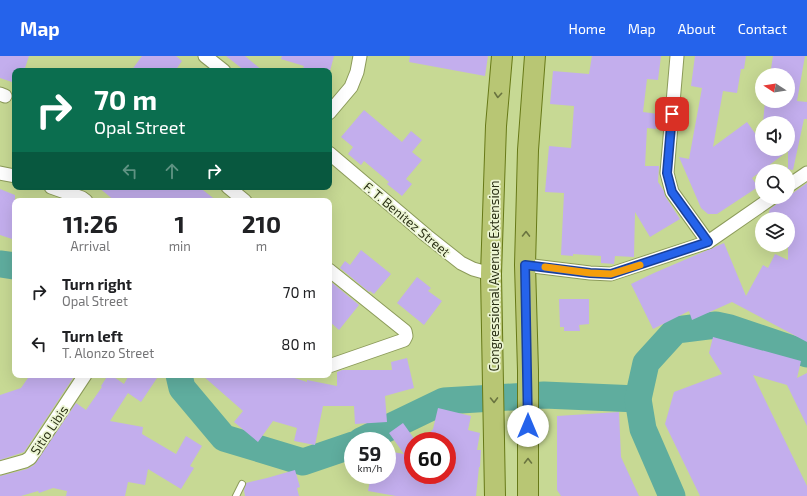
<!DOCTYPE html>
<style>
body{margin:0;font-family:"Exo 2",sans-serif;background:#f2f2f2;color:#202124;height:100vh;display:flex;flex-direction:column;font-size:15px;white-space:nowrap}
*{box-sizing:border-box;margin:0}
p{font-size:13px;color:#757577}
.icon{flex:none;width:22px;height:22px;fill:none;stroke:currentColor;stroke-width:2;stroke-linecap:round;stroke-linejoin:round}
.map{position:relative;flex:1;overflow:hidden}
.drawer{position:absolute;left:12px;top:142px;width:320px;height:180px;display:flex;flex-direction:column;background:#fff;border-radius:8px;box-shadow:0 4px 16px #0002}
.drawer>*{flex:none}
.top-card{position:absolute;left:12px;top:12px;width:320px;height:122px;border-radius:8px;box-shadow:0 4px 16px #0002;background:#0b6e4f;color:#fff;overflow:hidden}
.needle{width:26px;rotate:282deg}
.controls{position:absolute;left:755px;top:12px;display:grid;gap:8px}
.controls a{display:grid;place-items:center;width:40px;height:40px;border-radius:50%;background:#fff;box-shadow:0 4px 16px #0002;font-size:20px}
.speed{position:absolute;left:344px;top:376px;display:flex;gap:8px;font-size:20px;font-weight:700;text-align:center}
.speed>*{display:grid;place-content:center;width:52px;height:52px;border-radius:50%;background:#fff;box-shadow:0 4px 16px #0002;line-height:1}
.speed small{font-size:10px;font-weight:400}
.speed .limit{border:6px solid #d22;background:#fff;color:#111}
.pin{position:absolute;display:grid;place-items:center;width:34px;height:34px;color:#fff;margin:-17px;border-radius:8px;box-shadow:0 2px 6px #0006}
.me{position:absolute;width:44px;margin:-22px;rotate:0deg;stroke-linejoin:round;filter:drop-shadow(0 0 3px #0008)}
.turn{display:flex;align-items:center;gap:14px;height:84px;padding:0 16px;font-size:18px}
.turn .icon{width:52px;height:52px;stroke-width:2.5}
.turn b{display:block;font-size:28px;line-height:34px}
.lanes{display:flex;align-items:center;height:38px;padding:0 16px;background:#0003;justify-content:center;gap:20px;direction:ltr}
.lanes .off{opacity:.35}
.eta{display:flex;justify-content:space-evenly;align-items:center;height:68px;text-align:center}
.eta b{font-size:24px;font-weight:700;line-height:28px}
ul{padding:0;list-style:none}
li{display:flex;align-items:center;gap:12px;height:52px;padding:0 16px}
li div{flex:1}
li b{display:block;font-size:15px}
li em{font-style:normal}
header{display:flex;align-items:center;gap:24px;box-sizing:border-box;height:56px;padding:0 20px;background:#2563eb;color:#fff}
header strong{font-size:19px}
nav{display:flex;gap:22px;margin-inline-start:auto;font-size:14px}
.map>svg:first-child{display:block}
</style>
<header>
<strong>Map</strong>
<nav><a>Home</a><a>Map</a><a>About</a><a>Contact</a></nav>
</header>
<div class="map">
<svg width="807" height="440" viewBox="0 0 807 440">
<rect width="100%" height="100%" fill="#c7d994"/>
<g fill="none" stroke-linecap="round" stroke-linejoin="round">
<g stroke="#5fad9e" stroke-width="27">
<path d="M0 208 15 210"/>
<path d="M179 319 182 332 224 382 303 406 353 389"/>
<path d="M361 385 444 345 544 339 638 343"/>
<path d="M672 440 643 373 638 343 646 307 676 274 716 269 730 272 807 298"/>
</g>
</g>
<g fill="#c3aeed">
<path d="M0 0H29L24 15H15V27L0 22Z"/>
<path d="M142 0H176L182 5 175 15H131Z"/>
<path d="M226 0H245L263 15H245Z"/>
<path d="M282 0H334L330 15H302L304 10 281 3Z"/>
<path d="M410 0H488L485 20 409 6Z"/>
<path d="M592 0H661L658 24 647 23 643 56 658 58 656 73 647 72 645 110H659L658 126 664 135 665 140 680 163 650 181 635 156 634 201 615 200 614 208 601 207V200L573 198V200L561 199 564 137 545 136 549 90 571 92 574 50 550 48 553 15 589 18Z"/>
<path d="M695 0H746L744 13H741L737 37 723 35 713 91 747 66 762 87V93H788V67H763L765 45H788V19H770L773 0H805L797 45 807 46V63H804L793 114 788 113V95L752 122 758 131 717 158H708L701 152 679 101 689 103 702 32 691 30Z"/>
<path d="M364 54 402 86 411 75 422 84 412 96 422 104 406 123 412 128 402 140 387 128 389 126 364 105 361 109 348 98 353 91 341 81Z"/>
<path d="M807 127V286L732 246 692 264 689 255 653 273 631 228 654 217 724 187 746 240 763 209 768 212 775 198 788 204V163H767L770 153 778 147 780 145 781 141H788V138L793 137Z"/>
<path d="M98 131H199L217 145H115Z"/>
<path d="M0 133 15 139V184L0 179Z"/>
<path d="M361 194 391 218 374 238 370 235 369 236 340 212 345 205 350 209Z"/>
<path d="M417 221 431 232 428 235 442 245 424 269 397 247Z"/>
<path d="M330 225 359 249 339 274 329 265V226Z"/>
<path d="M559 243H589V268L579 269 580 275H564V271H560Z"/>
<path d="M713 281 801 305 797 322 807 317V370L787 329 753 319 807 430V440H700L665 368 674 336 722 318 709 297Z"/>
<path d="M407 302 414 332 385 340 387 366 355 368 354 350H323L315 389 294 385 297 372 273 365 258 386 234 366 243 355 202 319H285L307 326V324L337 330V316L342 314H392L391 306Z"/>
<path d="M30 319H75L24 396 0 404V339L21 332Z"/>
<path d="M108 319H111L124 328 129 319H159L141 346 128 337 110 365 143 371 142 378 176 398 186 380 202 390 190 410 194 412 181 433 148 413 145 429 128 426 125 440H66L67 435 53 432 39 437 38 435 21 440H0V420L27 413 34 409 76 347 86 354 102 331 101 330Z"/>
<path d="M438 352 471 360 468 374 480 377 477 394H481L480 411H479L476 440H396L368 435 371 419H387V395L404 398 389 377 403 367 413 381V419H447V385H422L433 373Z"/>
<path d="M619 356 621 401 639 440H561L557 434V360Z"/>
<path d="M295 414 300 431 297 432 299 440H245L244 434 246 427 267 422Z"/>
</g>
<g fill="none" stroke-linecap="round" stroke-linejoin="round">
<g stroke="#8c9b5a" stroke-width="8">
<path id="service" d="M236 440 242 428"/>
</g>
<g stroke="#8c9b5a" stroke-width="15">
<g id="minor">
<path d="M205 0 224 15"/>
<path d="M677 0 667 117 672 136 708 186"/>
<path d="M0 38 5 40"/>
<path d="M329 57 351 31 357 16 360 0"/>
<path d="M329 97 427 180 461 207 473 213 491 218"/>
<path d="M0 117 15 120"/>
<path d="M788 130 807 117"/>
<path d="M51 131 82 142 86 145"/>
<path d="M228 131 245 145"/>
<path d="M525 209 590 217 611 218 708 186 773 141"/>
<path d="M329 214 405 275 406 280 404 284 329 310"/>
<path d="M0 412 25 405 30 402 85 319"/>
</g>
</g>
<g stroke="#677917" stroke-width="22">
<g id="primary">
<path d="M495 440 491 218 496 70 502 0"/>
<path d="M528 440V315L525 209 528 94 535 0"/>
</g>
</g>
<use href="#service" stroke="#fff" stroke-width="6"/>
<use href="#minor" stroke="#fff" stroke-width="13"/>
<use href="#primary" stroke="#b8c674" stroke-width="20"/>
</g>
<defs><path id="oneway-chevron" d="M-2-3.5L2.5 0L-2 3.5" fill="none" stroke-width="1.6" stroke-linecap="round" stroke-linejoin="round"/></defs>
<g stroke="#6a7440">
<use href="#oneway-chevron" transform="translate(498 39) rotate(95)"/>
<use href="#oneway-chevron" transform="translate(526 178) rotate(-89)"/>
<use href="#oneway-chevron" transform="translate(494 344) rotate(89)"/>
<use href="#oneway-chevron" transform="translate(528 405) rotate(-90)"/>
</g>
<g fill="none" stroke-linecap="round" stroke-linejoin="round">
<g stroke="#184099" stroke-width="10">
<path id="route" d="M528 370 525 209 590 217 611 218 708 186 672 136 667 117 672 58"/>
</g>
<use href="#route" stroke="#2563eb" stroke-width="7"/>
<path stroke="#f59e0b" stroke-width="7" d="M545 211 590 217 611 218 640 209"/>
</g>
<g text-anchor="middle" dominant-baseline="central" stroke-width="3.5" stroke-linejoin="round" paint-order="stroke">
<g font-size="13" fill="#2b3116" stroke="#ecf5d3">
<text transform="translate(407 163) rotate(40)">F. T. Benitez Street</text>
<text transform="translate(494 220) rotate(-90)">Congressional Avenue Extension</text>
<text transform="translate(49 374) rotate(-56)">Sitio Libis</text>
</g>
</g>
</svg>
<div class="controls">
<a><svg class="needle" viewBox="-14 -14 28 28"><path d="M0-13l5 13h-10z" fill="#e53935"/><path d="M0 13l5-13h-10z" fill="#757577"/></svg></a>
<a><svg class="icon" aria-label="sound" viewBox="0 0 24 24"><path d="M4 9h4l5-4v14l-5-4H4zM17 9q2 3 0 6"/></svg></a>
<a><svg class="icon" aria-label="search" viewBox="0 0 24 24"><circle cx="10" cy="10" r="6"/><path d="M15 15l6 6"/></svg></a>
<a><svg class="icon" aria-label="layers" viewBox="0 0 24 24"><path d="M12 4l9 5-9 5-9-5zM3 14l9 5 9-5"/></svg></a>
</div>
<div class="speed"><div>59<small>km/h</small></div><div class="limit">60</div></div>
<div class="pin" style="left:672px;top:58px;background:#d93025"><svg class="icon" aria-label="arrive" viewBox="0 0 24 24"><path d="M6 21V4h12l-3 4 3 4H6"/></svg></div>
<svg class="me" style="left:528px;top:370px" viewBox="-20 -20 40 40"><circle r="19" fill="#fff"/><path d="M0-13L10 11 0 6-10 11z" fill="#2563eb"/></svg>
<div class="top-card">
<div class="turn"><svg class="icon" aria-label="right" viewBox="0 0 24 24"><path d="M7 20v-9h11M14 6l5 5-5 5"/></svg><div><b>70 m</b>Opal Street</div></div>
<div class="lanes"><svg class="icon off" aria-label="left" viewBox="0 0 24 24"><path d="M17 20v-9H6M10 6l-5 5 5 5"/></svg><svg class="icon off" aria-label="ahead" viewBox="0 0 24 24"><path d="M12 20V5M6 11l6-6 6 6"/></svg><svg class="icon" aria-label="right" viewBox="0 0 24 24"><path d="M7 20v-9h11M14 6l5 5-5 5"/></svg></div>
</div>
<section class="drawer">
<div class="eta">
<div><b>11:26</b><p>Arrival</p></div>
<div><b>1</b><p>min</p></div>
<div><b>210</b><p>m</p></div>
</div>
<ul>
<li><svg class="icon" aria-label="right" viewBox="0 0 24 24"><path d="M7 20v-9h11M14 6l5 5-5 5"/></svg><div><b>Turn right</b><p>Opal Street</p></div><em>70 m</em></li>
<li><svg class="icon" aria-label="left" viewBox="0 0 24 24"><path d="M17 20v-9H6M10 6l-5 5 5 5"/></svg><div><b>Turn left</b><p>T. Alonzo Street</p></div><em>80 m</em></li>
</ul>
</section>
</div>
